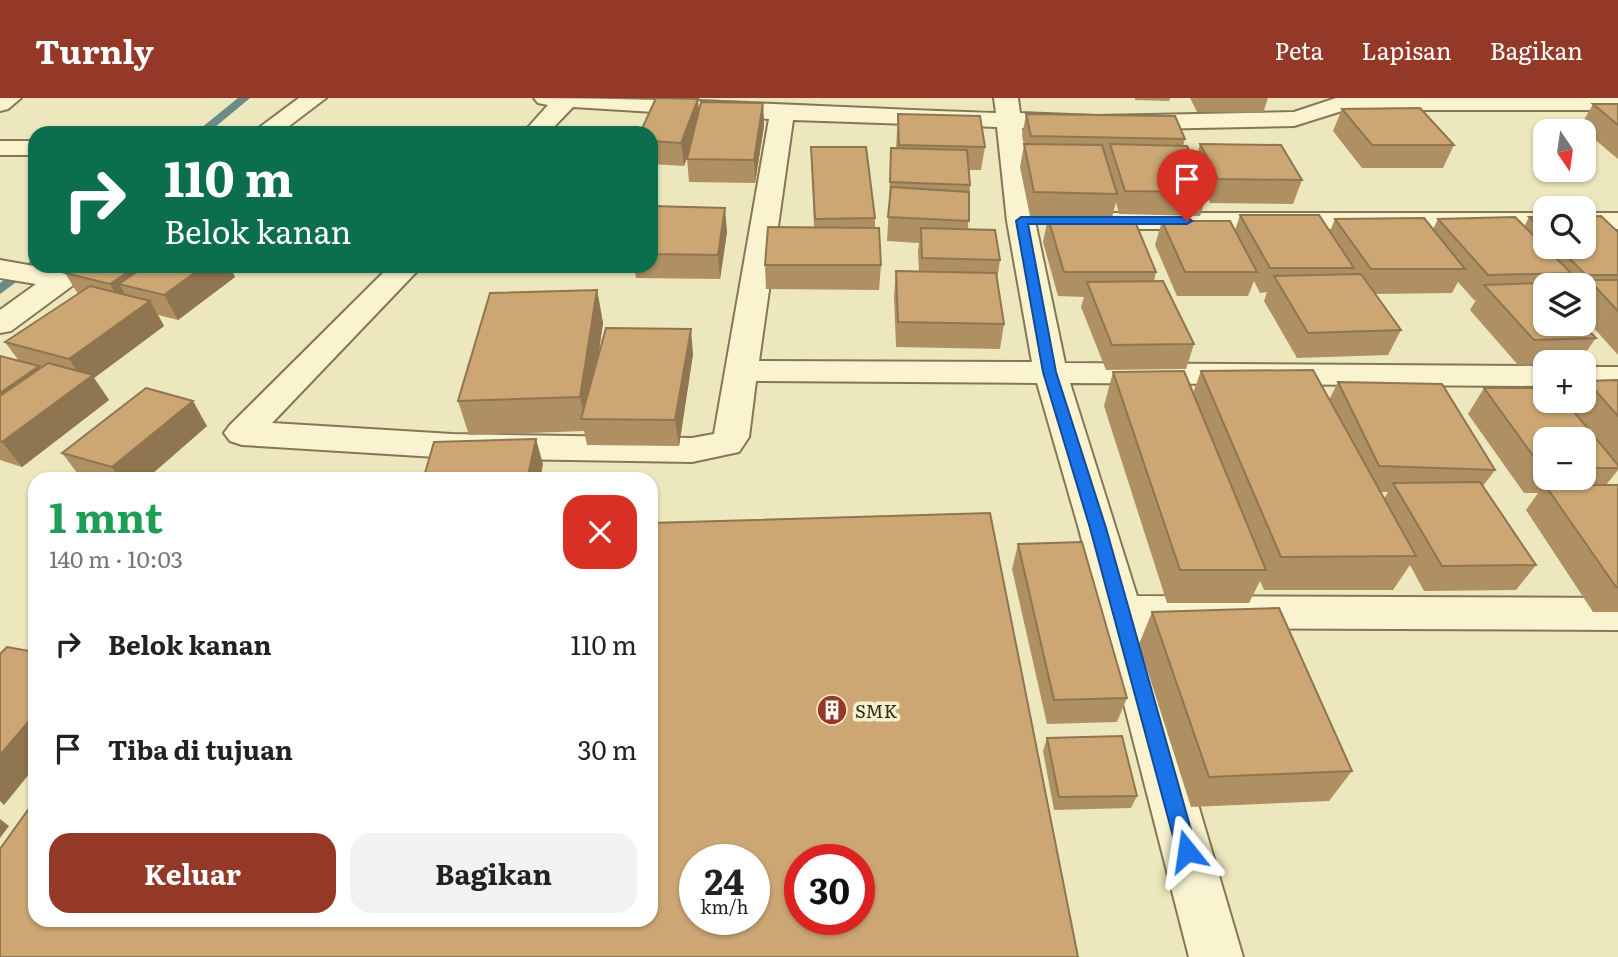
<!DOCTYPE html>
<html lang="id">
<meta charset="utf-8">
<style>
body{margin:0;font-family:Literata,serif;background:#f2f2f2;color:#222;height:100vh;display:flex;flex-direction:column;font-size:26px;white-space:nowrap}
*{box-sizing:border-box;margin:0}
p{font-size:23px;color:#767676}
.icon{flex:none;width:38px;height:38px;fill:none;stroke:currentColor;stroke-width:2;stroke-linecap:round;stroke-linejoin:round}
.map{position:relative;flex:1;overflow:hidden}
.sheet{position:absolute;left:28px;top:374px;width:630px;height:455px;display:flex;flex-direction:column;background:#fff;border-radius:21px;box-shadow:0 2px 5px #0004}
.sheet>*{flex:none}
.banner{position:absolute;left:28px;top:28px;width:630px;height:147px;border-radius:21px;box-shadow:0 2px 5px #0004;background:#0b6e4f;color:#fff;overflow:hidden}
.needle{width:46px;rotate:167deg}
.controls{position:absolute;left:1533px;top:21px;display:grid;gap:14px}
.controls a{display:grid;place-items:center;width:63px;height:63px;border-radius:14px;background:#fff;box-shadow:0 2px 5px #0004;font-size:35px}
.speed{position:absolute;left:679px;top:746px;display:flex;gap:14px;font-size:35px;font-weight:700;text-align:center}
.speed>*{display:grid;place-content:center;width:91px;height:91px;border-radius:50%;background:#fff;box-shadow:0 2px 5px #0004;line-height:1}
.speed small{font-size:18px;font-weight:400}
.speed .limit{border:10px solid #d22;background:#fff;color:#111}
.pin{position:absolute;display:grid;place-items:center;width:60px;height:60px;color:#fff;margin:-72px -30px;border-radius:50% 50% 50% 0;rotate:-45deg;box-shadow:0 0 7px #0007}
.pin .icon{rotate:45deg}
.me{position:absolute;width:77px;margin:-38px;rotate:345deg;stroke-linejoin:round;filter:drop-shadow(0 0 5px #0008)}
.turn{display:flex;align-items:center;gap:24px;height:147px;padding:0 21px;font-size:32px}
.turn .icon{width:91px;height:91px;stroke-width:2.5}
.turn b{display:block;font-size:49px;line-height:60px}
.round{display:grid;place-items:center;flex:none;width:74px;height:74px;border-radius:21px;background:#f2f2f2}
.head{display:flex;align-items:center;justify-content:space-between;height:119px;padding:0 21px}
h1{font-size:42px;font-weight:700;line-height:52px;color:#1e9e55}
.action{display:flex;gap:14px;margin-top:auto;padding:14px 21px}
.action a{flex:1;height:80px;border-radius:21px;background:#943827;color:#fff;font-size:28px;font-weight:700;line-height:80px;text-align:center}
.action a+a{background:#f2f2f2;color:#222}
ul{padding:0;list-style:none}
li{display:flex;align-items:center;gap:21px;height:105px;padding:0 21px}
li div{flex:1}
li b{display:block;font-size:26px}
li em{font-style:normal}
header{display:flex;align-items:center;gap:42px;box-sizing:border-box;height:98px;padding:0 35px;background:#943827;color:#fff}
header strong{font-size:33px}
nav{display:flex;gap:38px;margin-inline-start:auto;font-size:24px}
.map>svg:first-child{display:block}
</style>
<header>
<strong>Turnly</strong>
<nav><a>Peta</a><a>Lapisan</a><a>Bagikan</a></nav>
</header>
<div class="map">
<svg width="1618" height="859" viewBox="0 0 1618 859">
<rect width="100%" height="100%" fill="#ede7bd"/>
<g fill="none" stroke-linecap="round" stroke-linejoin="round">
<g fill="#698c89" fill-rule="evenodd">
<path d="M238 0H250L208 35H195Z"/>
<path d="M35 160V168H38L0 196V185Z"/>
</g>
<g stroke="#857756" stroke-width="4">
<g id="minor">
<path d="M0 0H21L8 11 0 13Z"/>
<path d="M299 0H326L280 35H252Z"/>
<path d="M534 0C688 0 842 10 996 15L994 0H1018L1020 15 1097 18 1294 14 1336 0H1618V12H1345L1294 28 1097 32 1022 30 1035 123 1065 265 1545 268V288L1070 285 1137 498 1618 500V532L1146 530 1243 859H1189L1079 431 1037 285 756 283 749 339 739 354 692 364 452 360 242 347 230 343 224 335 230 327 390 168H422L272 325 452 336 692 340 714 336 769 21 573 9 548 35H523L548 7 538 5ZM793 22 997 29 1007 123 1032 264 759 263Z"/>
<rect x="0" y="43" width="35" height="14"/>
<path d="M1082 115H1545V131H1082L1072 129 1068 123 1072 117Z"/>
<rect x="1584" y="115" width="34" height="16"/>
<path d="M0 162 56 172 62 168H96L91 174 11 233 0 235V212L36 186 0 180Z"/>
<rect x="1584" y="269" width="34" height="20"/>
</g>
</g>
<use href="#minor" fill="#f9f3d0" fill-rule="evenodd"/>
</g>
<g fill="#af9063" fill-rule="evenodd">
<path d="M1135 0H1170L1169 3 1135 2Z"/>
<path d="M1190 0H1268L1263 15 1197 14Z"/>
<path d="M763 5 764 28 755 85 689 84 687 61 688 56 684 68 651 66V35L699 12Z"/>
<path d="M1593 6H1618V61L1580 29Z"/>
<path d="M1342 11 1454 47 1443 70H1362L1333 33Z"/>
<path d="M898 16 985 49 981 72H969L970 87 968 131 1000 162 997 182 1004 226 1000 251 896 249 894 198 896 173 919 174 918 154 919 145 887 143 889 108 891 50H896Z"/>
<path d="M1026 16 1185 41 1183 48 1195 65 1200 46 1302 82 1293 106 1210 105 1207 97 1200 118 1119 116 1116 104 1112 120 1030 118 1020 69 1024 47 1022 38Z"/>
<path d="M811 49 875 120V130L881 167 879 192 766 191 765 167 814 130Z"/>
<path d="M651 108 727 134 720 181 636 180 634 168H651Z"/>
<path d="M1240 117 1330 133 1335 121 1433 131 1438 121 1524 129 1529 119H1545V149H1584L1618 134V257L1584 219V187H1545L1596 240 1579 264H1545V266L1518 267 1470 212 1476 202H1474L1458 184 1452 195 1375 196 1401 232 1388 257 1297 260 1264 203 1267 194 1260 195 1254 183 1248 198H1177L1155 147 1162 123 1235 132Z"/>
<path d="M1048 120 1156 174 1154 183 1194 246 1186 271 1106 272 1081 209 1084 199 1058 198 1043 144Z"/>
<path d="M65 175 235 179 178 222 158 217 164 228 94 280 109 302 22 369 0 362V258L19 263 5 244 78 196Z"/>
<path d="M597 192 603 225 598 259 693 256 679 348 587 347 584 333 469 337 458 303Z"/>
<path d="M1201 273 1329 302 1338 284 1495 372 1483 388 1536 467 1516 492 1424 493 1410 467 1393 492H1264L1260 483 1249 505H1167L1104 308 1113 274 1193 295ZM1380 394H1388L1384 401Z"/>
<path d="M1618 282V372L1606 387H1618V514H1593L1526 412 1538 395H1524L1468 316 1484 290 1569 307 1573 303H1584V287L1587 283ZM1545 341H1584V380H1545Z"/>
<path d="M207 328 145 382H86L81 380 62 355Z"/>
<path d="M1018 446 1127 600 1117 624 1047 626 1012 471Z"/>
<path d="M1152 514 1352 673 1329 703 1191 709 1139 546Z"/>
<path d="M1047 640 1137 698 1131 710 1054 712 1043 653Z"/>
</g>
<g fill="#8f7550">
<path d="M698 1 700 23 684 68 681 45Z"/>
<path d="M763 5 764 28 755 85 754 62Z"/>
<path d="M725 110 727 134 720 181 718 157Z"/>
<path d="M137 168H186L119 186 131 206 124 211 110 186Z"/>
<path d="M204 168H230L235 179 178 222 164 197Z"/>
<path d="M597 192 603 225 589 321H585L580 299Z"/>
<path d="M150 203 164 228 94 280 109 302 22 369 2 344 84 284 69 261Z"/>
<path d="M691 231 693 256 679 348 675 322Z"/>
<path d="M39 268 57 294 0 334V295Z"/>
<path d="M193 303 207 328 145 382H120L112 369Z"/>
<path d="M536 341 543 366 540 382H527Z"/>
<path d="M35 616V669L4 707 0 703V657Z"/>
<path d="M0 721 9 728 0 740Z"/>
</g>
<g fill="#cca773" stroke="#8f7550" stroke-width="2" fill-rule="evenodd">
<path d="M656 0 698 1 681 45 651 43V35H640Z"/>
<path d="M701 4 763 5 754 62 687 61Z"/>
<path d="M1593 6H1618V27Z"/>
<path d="M1420 10 1454 47H1372L1342 11Z"/>
<path d="M898 16 980 18 985 49 899 47Z"/>
<path d="M1026 16 1175 18 1185 41 1031 38Z"/>
<path d="M1024 46 1102 47 1117 96 1034 94Z"/>
<path d="M1110 46 1187 48 1208 94 1125 93Z"/>
<path d="M1200 46 1281 47 1302 82 1218 81Z"/>
<path d="M811 49H866L875 120 815 121Z"/>
<path d="M891 50 967 52 970 87 890 84Z"/>
<path d="M891 89 969 94V123L888 119Z"/>
<path d="M651 108 725 110 718 157 651 156Z"/>
<path d="M1240 117H1319L1354 170H1270Z"/>
<path d="M1601 118 1618 134V177H1586L1558 149H1584V119Z"/>
<path d="M1515 119 1571 175 1488 177 1438 121Z"/>
<path d="M1529 119H1545V136Z"/>
<path d="M1048 120 1134 121 1156 174H1064Z"/>
<path d="M1424 120 1465 171H1371L1335 121Z"/>
<path d="M1162 123H1230L1257 174H1185Z"/>
<path d="M768 129 879 130 881 167H765Z"/>
<path d="M921 130 995 132 1000 162 922 160Z"/>
<path d="M76 168H137L110 186 65 175Z"/>
<path d="M145 168H204L164 197 119 186Z"/>
<path d="M896 173 996 175 1004 226 898 224Z"/>
<path d="M1361 176 1401 232 1308 235 1274 178Z"/>
<path d="M1589 182H1618V213Z"/>
<path d="M1163 183 1194 246 1112 247 1087 184Z"/>
<path d="M1542 185 1545 188V226H1582L1596 240 1534 242 1484 187Z"/>
<path d="M90 188 150 203 69 261 5 244Z"/>
<path d="M597 192 580 299 458 303 490 195Z"/>
<path d="M606 230 691 231 675 322 581 321Z"/>
<path d="M0 258 39 268 0 295Z"/>
<path d="M48 265 93 277 2 344 0 343V298Z"/>
<path d="M1313 272 1416 458 1281 459 1201 273Z"/>
<path d="M1184 273 1266 472H1180L1113 274Z"/>
<path d="M1618 282V318L1587 283Z"/>
<path d="M1338 284 1442 286 1495 372 1379 368Z"/>
<path d="M146 290 193 303 112 369 62 355Z"/>
<path d="M1484 290H1545V303H1565L1618 367V370H1584V341H1545V370H1542Z"/>
<path d="M536 341 527 382H423L434 344Z"/>
<path d="M1480 384 1536 467 1442 468 1393 385Z"/>
<path d="M1545 387H1618V489H1616Z"/>
<path d="M990 415 1078 859H0V751L35 702V822H651V425ZM695 761H754V821H695ZM800 761H859V821H800Z"/>
<path d="M1082 444 1127 600 1054 602 1018 446Z"/>
<path d="M1279 510 1352 673 1209 679 1152 514Z"/>
<path d="M7 549 35 554V616L0 657V556Z"/>
<path d="M1122 638 1137 698 1059 699 1047 640Z"/>
</g>
<path fill="#1a73e8" stroke="#114b97" stroke-width="2" d="M1021 119H1187L1192 123 1187 126H1028L1056 274 1106 430 1197 753 1194 760 1187 763 1180 760 1177 753 1090 430 1043 274 1016 123Z"/>
<defs>
<g id="building-disc" transform="scale(1.575)"><circle r="9.5" fill="#943827" stroke="#f5f0cd"/><path d="M-4-6H4V6H1V3H-1V6H-4ZM-2.5-4.3h1.7v1.8h-1.7ZM.8-4.3h1.7v1.8H.8ZM-2.5-1h1.7V.8h-1.7ZM.8-1h1.7V.8H.8Z" fill="#fff"/></g>
</defs>
<g fill-rule="evenodd">
<use href="#building-disc" x="832" y="612"/>
</g>
<g text-anchor="middle" dominant-baseline="central" stroke-width="7" stroke-linejoin="round" paint-order="stroke">
<g font-size="18" fill="#342c1b" stroke="#f5f0cd" text-anchor="start">
<text x="855" y="612">SMK</text>
</g>
</g>
</svg>
<div class="controls">
<a><svg class="needle" viewBox="-14 -14 28 28"><path d="M0-13l5 13h-10z" fill="#e53935"/><path d="M0 13l5-13h-10z" fill="#767676"/></svg></a>
<a><svg class="icon" aria-label="search" viewBox="0 0 24 24"><circle cx="10" cy="10" r="6"/><path d="M15 15l6 6"/></svg></a>
<a><svg class="icon" aria-label="layers" viewBox="0 0 24 24"><path d="M12 4l9 5-9 5-9-5zM3 14l9 5 9-5"/></svg></a>
<a>+</a>
<a>−</a>
</div>
<div class="speed"><div>24<small>km/h</small></div><div class="limit">30</div></div>
<div class="pin" style="left:1187px;top:123px;background:#d93025"><svg class="icon" aria-label="arrive" viewBox="0 0 24 24"><path d="M6 21V4h12l-3 4 3 4H6"/></svg></div>
<svg class="me" style="left:1187px;top:753px" viewBox="-20 -20 40 40"><path d="M0-17L14 15 0 8-14 15z" fill="#1a73e8" stroke="#fff" stroke-width="4"/></svg>
<div class="banner">
<div class="turn"><svg class="icon" aria-label="right" viewBox="0 0 24 24"><path d="M7 20v-9h11M14 6l5 5-5 5"/></svg><div><b>110 m</b>Belok kanan</div></div>
</div>
<section class="sheet">
<div class="head"><div><h1>1 mnt</h1><p>140 m · 10:03</p></div><a class="round" style="background:#d93025;color:#fff"><svg class="icon" aria-label="close" viewBox="0 0 24 24"><path d="M6 6l12 12M18 6L6 18"/></svg></a></div>
<ul>
<li><svg class="icon" aria-label="right" viewBox="0 0 24 24"><path d="M7 20v-9h11M14 6l5 5-5 5"/></svg><div><b>Belok kanan</b></div><em>110 m</em></li>
<li><svg class="icon" aria-label="arrive" viewBox="0 0 24 24"><path d="M6 21V4h12l-3 4 3 4H6"/></svg><div><b>Tiba di tujuan</b></div><em>30 m</em></li>
</ul>
<div class="action"><a>Keluar</a><a>Bagikan</a></div>
</section>
</div>
